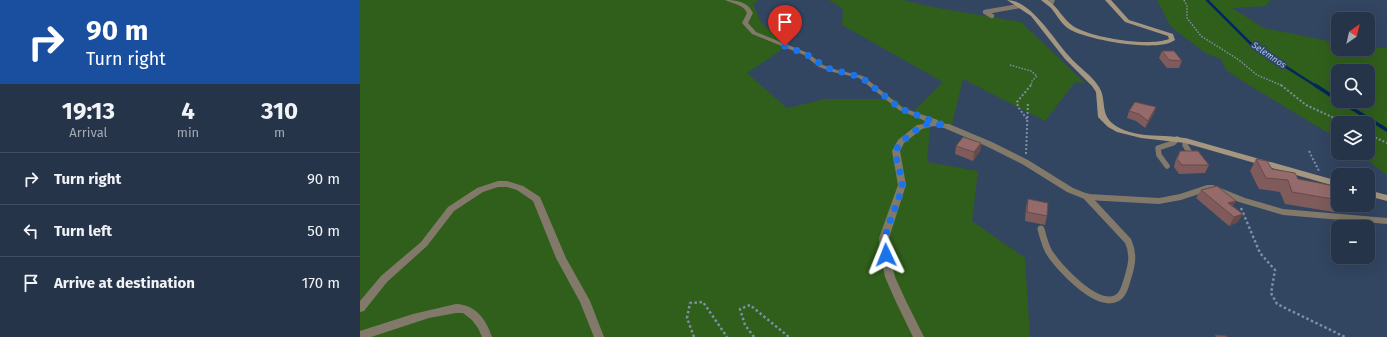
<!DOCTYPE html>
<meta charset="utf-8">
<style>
body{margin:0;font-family:"Fira Sans",sans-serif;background:#323f53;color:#f1f3f6;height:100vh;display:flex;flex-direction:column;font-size:15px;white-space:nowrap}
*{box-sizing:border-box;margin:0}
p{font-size:13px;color:#a4aab4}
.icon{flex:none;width:22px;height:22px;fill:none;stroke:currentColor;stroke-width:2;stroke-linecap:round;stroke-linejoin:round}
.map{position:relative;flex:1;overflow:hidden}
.details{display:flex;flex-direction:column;background:#263449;width:360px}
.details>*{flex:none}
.hud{background:#1a4fa0;color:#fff;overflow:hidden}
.needle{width:26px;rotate:34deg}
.fabs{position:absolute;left:971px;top:12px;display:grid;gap:8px}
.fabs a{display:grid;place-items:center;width:44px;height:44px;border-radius:8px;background:#263449;box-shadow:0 4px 16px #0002,0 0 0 1px #424f61;font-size:20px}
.pin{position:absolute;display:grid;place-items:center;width:34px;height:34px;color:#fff;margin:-41px -17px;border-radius:50% 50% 50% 0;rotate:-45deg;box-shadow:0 0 4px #0007}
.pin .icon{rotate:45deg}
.me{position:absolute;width:44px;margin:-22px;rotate:358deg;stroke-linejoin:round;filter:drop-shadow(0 0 3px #0008)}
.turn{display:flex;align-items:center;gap:14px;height:84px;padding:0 20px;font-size:18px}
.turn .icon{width:52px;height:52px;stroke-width:2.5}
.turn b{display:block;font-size:28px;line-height:34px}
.eta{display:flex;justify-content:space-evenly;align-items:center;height:68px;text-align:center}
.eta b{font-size:24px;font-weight:700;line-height:28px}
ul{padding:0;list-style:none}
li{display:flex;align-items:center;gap:12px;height:52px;padding:0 20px;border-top:1px solid #424f61}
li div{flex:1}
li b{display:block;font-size:15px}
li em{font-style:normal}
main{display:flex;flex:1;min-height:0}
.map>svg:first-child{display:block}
</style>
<main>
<section class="details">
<div class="hud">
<div class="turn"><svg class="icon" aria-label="right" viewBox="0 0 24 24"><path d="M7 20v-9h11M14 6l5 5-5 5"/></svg><div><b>90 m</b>Turn right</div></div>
</div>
<div class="eta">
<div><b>19:13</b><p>Arrival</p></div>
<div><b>4</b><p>min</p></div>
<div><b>310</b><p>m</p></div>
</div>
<ul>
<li><svg class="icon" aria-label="right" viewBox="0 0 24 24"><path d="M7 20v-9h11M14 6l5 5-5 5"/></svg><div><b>Turn right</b></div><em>90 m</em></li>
<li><svg class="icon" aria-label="left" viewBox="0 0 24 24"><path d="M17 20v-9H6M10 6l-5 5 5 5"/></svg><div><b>Turn left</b></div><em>50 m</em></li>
<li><svg class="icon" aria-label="arrive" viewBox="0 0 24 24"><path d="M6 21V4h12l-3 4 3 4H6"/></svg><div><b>Arrive at destination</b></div><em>170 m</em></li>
</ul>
</section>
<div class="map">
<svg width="1027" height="337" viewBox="0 0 1027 337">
<rect width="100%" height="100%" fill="#324561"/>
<g fill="#305f1b" fill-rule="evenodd">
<path d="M0 0H398L393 4 401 22 426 47 387 73 427 108 465 99H534L552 113 583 82 482 25 483 9 469 0H543L578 8 661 22 725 83 715 82 685 121 603 79 592 125 570 126 567 162 618 171 612 221 665 258 670 337H0Z"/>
<path d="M797 0H913L909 1 906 6 872 8 904 28 978 43V49H1008V47L1027 48V175L998 153H1008V123H978V139L884 82 866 70 861 59 847 54 811 27ZM978 71H1008V101H978Z"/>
</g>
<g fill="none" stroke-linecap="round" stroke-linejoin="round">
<path stroke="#02285c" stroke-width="2.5" d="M847 0 893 46 956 86"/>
<g stroke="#02285c" stroke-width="3.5">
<path d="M955 85 978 100"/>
<path d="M980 101 1027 130"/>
</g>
<g stroke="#7e8ea5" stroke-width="1.5" stroke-dasharray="1.5 1.5" stroke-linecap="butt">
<path d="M824 0 827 6V18L841 36 879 60 897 75 923 86"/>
<path d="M650 65 671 71 677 76 672 81 671 86"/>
</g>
<g stroke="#7e8ea5" stroke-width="2" stroke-dasharray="2 2" stroke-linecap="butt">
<path d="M921 85 946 105 985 123"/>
<path d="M667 119 658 107 657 102 671 85"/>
<path d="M1008 134 1027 143"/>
<path d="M949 151 959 171"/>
<path d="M666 154 668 102"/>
</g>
<g stroke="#7e8ea5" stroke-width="2.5" stroke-dasharray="2.5 2.5" stroke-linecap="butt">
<path d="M881 208 900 253 915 270 911 293 917 304 985 337"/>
<path d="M334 337 327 318 330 303 343 302 367 337"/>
<path d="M394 337 385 325 380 309 390 305 429 337"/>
</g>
<path stroke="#82796b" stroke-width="4.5" d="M632 16 625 12 659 6"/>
<g stroke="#82796b" stroke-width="5.5">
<path d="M826 141 825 145 830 153"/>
<path d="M807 166 799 155 798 148 813 143 817 139"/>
</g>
<path stroke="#82796b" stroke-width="7" d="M681 229C683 237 685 245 689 252 699 268 737 309 757 298 764 295 766 283 768 277 772 264 774 254 768 241L727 197"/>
<g fill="#82796b" fill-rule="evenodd">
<path d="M365 0C377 0 388 2 393 13L388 23 396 32 448 53 463 65 477 70 503 76 543 108 578 120V123L589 124 632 142 668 160 713 188 728 194 799 198 820 194 847 185H853L885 198 923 209 1027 218V224L923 215 879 202 852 191H848L821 200 799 204 727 200 707 192 662 164 626 146 584 128 574 126 562 129 544 143 540 151 546 185 529 238V251L535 277 546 301 564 337H553L536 302 525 277 520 251 519 238 538 185 532 151 538 140 557 125 570 123 539 110 499 78 473 72 459 67 444 55 392 34 382 23 387 13C383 4 373 4 365 0Z"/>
<path d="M689 0H695L693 5 688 4Z"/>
<path d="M138 181H147L163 186 180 197 206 258 230 301 244 337H234L220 302 196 258 173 201 157 190 147 187H138L123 192 94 211 67 246 27 282 4 311 0 312V301L21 276 61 242 88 207 117 188Z"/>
<path d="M96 304C116 305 126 319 132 337H122L118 328 112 320 103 313H96L69 318 11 337H0V331L53 314Z"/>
</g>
<g fill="#a5967f" fill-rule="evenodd">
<path d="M647 0C671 0 694 40 709 56 718 67 732 75 739 87 747 100 740 112 752 123 772 140 804 133 829 139L978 181V187L825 143 781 138 757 132 748 127 738 117 736 92 732 86 705 59 671 16Z"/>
<path d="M681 0H688L690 2C699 9 704 20 713 26 732 38 788 47 809 39L808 36 765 22 745 0H751L769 20 813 34 815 40C798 53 727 40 709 29 701 24 697 15 691 8 688 5 684 3 681 0Z"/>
<path d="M1008 190 1027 195V201L1008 196Z"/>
</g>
</g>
<g fill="#7f5b5c">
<path d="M802 51 822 61 819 68H807L799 58Z"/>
<path d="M796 107 793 115 785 128 776 121 767 118 769 111Z"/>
<path d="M621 143 620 151 613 161 595 154 596 146Z"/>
<path d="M820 151 849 165 845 173 819 174 814 167 816 159Z"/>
<path d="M896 159 912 169 938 179 970 185 975 178 978 179V205H980L974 212 925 204 920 192 899 189 890 171Z"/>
<path d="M841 190 873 206 878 222 869 226 836 198Z"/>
<path d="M668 199 687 216 685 225 665 221 666 207Z"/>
</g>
<g fill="#684a4b">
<path d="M796 107 793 115 785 128 788 121Z"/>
<path d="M621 143 620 151 613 161 614 152Z"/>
<path d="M876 201 871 210 868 203Z"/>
<path d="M883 214 878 222 869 226 874 217Z"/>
</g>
<g fill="#946a6b" stroke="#684a4b">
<path d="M802 51H814L822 61 809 60Z"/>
<path d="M775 102 796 107 788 121 779 114 769 111Z"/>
<path d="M603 137 621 143 614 152 596 146Z"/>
<path d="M820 151H838L849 165H822L817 159Z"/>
<path d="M896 159 907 161 912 169 935 173 938 179 975 186 978 191V200L932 192 928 180 906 178Z"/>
<path d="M975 178 978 179V183Z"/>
<path d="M857 186 876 201 868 203 883 214 874 217 841 190Z"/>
<path d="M668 199 688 203 687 216 667 212Z"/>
<path d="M855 335 867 336V337H856Z"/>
</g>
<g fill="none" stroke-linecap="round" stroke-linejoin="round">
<path stroke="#1a73e8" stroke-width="7" stroke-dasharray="0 12.6" d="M425 46 446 54 467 68 501 77 541 109 586 126C580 125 572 123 565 125 558 127 537 144 536 151 535 165 545 177 541 191 535 213 521 232 526 255"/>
</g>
<g text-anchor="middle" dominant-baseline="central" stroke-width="4" stroke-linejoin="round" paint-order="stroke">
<g font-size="9" font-style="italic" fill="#a2c4f6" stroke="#324561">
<text transform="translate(909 55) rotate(34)">Selemnos</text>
</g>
</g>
</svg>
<div class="fabs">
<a><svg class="needle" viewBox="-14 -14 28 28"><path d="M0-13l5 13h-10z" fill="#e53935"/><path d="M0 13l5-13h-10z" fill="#a4aab4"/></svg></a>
<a><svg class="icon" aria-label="search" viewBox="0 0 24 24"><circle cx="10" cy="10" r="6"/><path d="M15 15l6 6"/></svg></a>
<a><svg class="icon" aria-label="layers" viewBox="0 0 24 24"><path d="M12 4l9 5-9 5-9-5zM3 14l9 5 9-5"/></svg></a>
<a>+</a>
<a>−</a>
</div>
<div class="pin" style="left:425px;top:46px;background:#d93025"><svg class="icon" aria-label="arrive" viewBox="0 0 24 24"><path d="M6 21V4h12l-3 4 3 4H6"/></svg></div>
<svg class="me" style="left:526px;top:255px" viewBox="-20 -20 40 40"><path d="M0-17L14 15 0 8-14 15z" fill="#1a73e8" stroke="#fff" stroke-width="4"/></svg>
</div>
</main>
